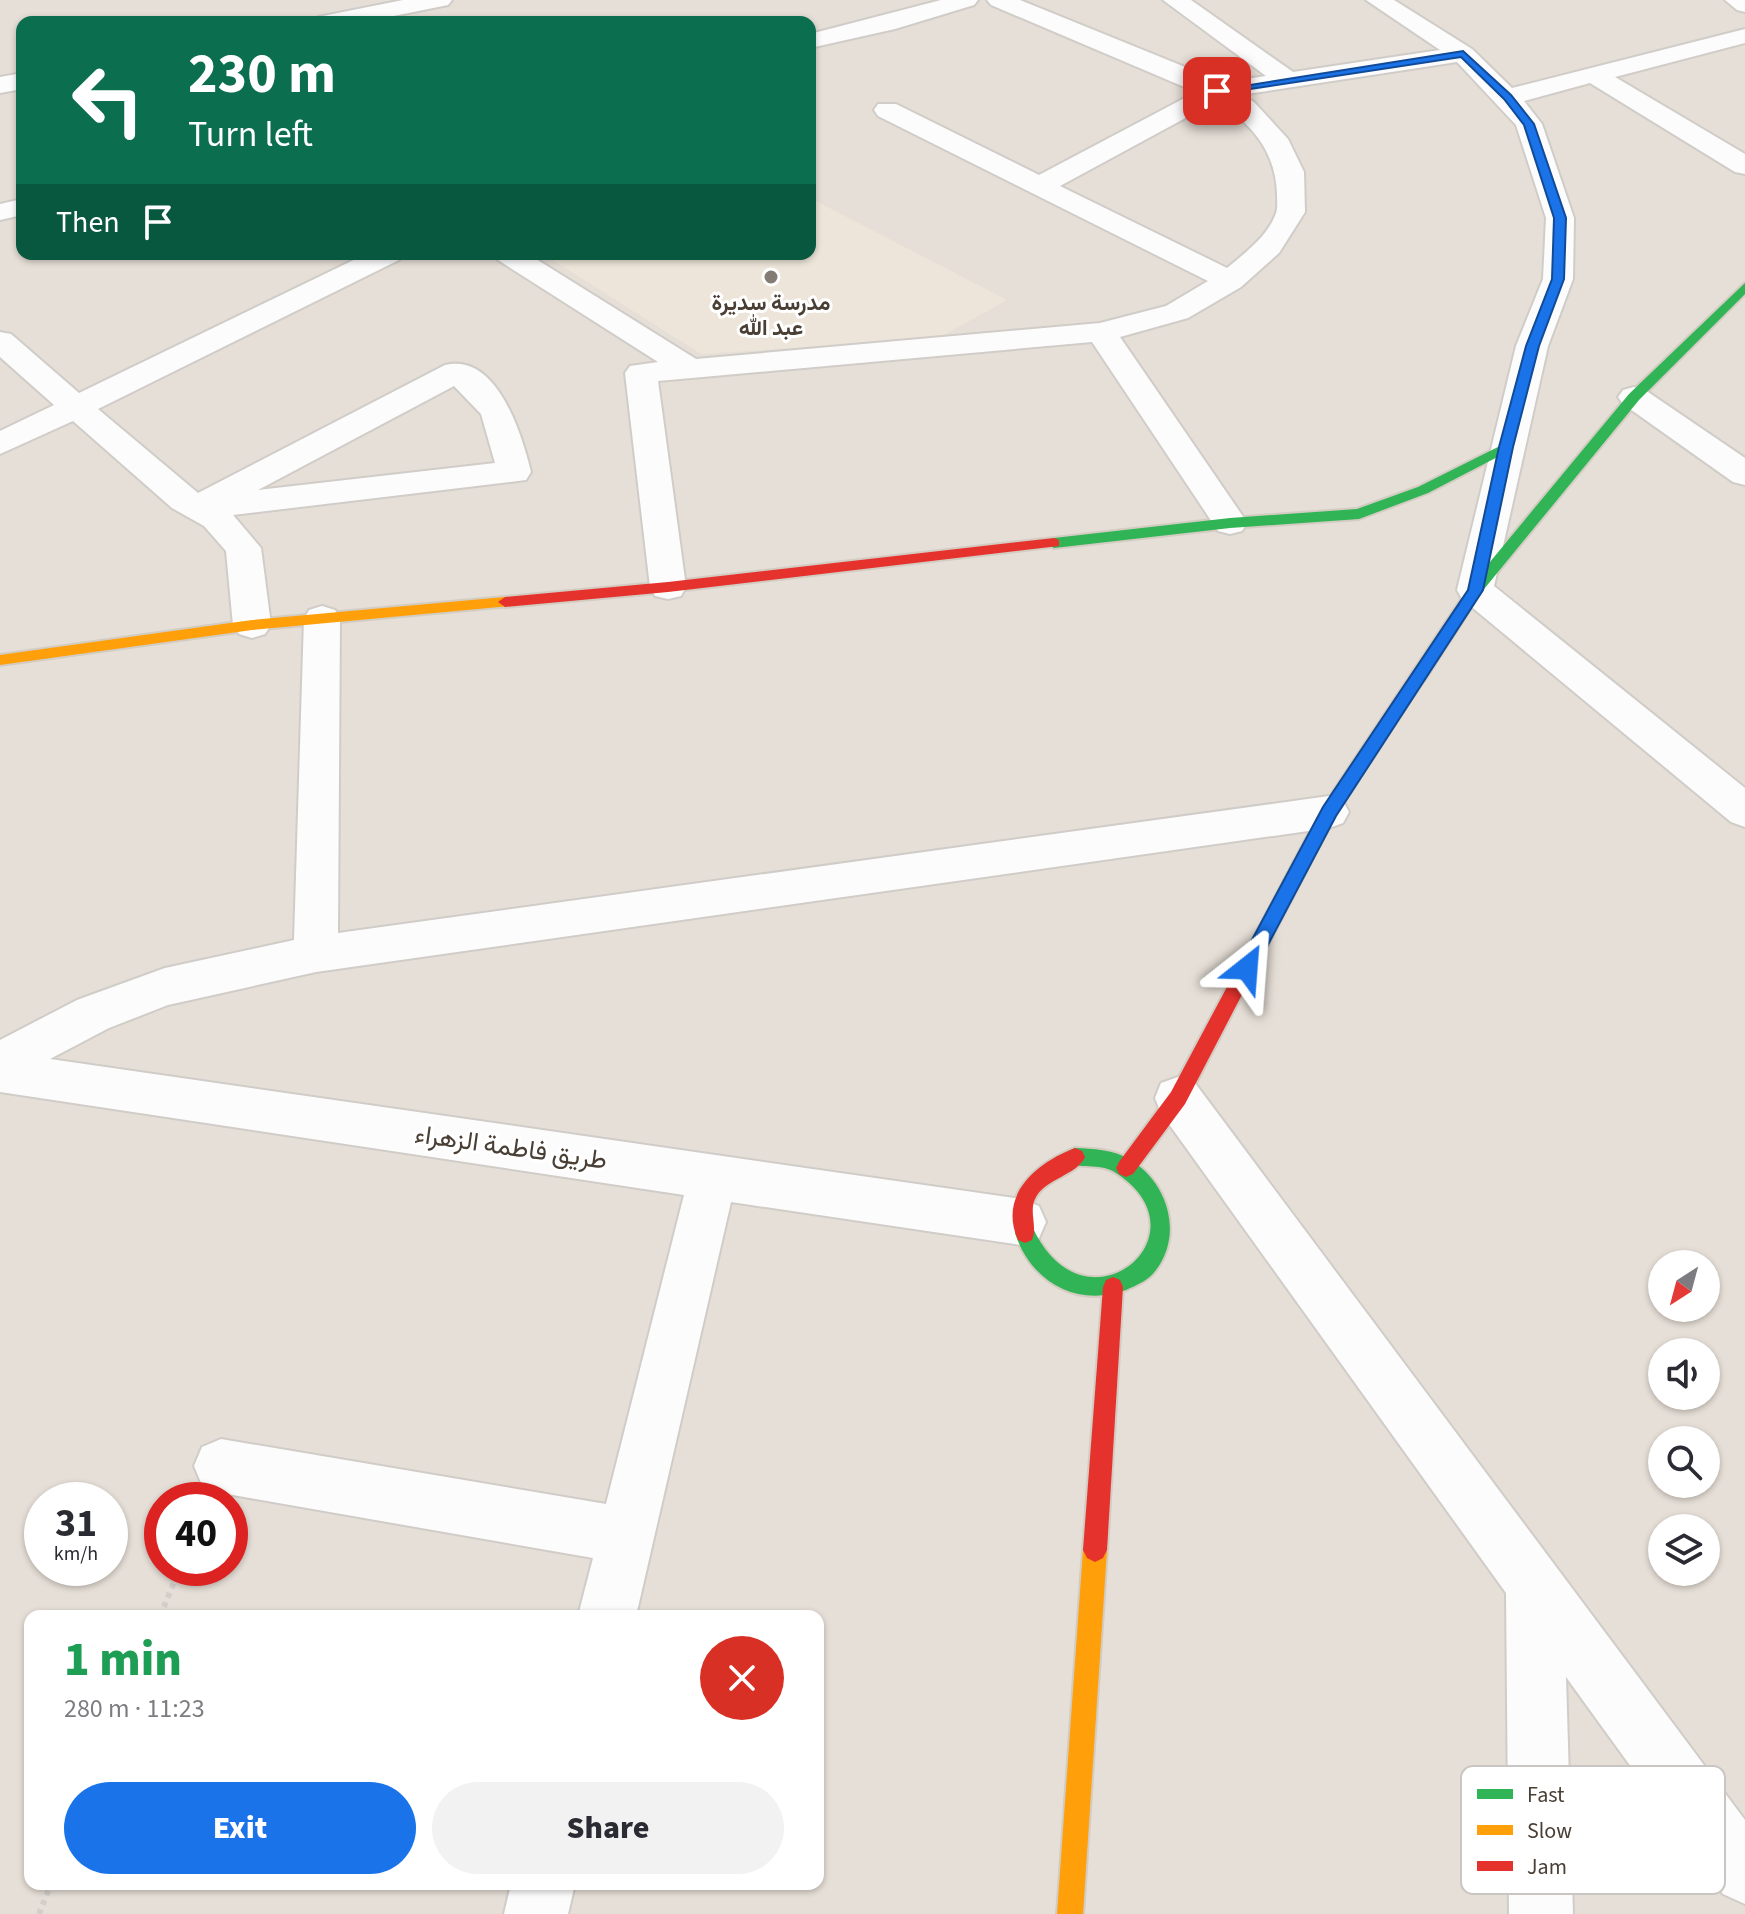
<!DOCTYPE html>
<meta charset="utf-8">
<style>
body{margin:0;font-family:"Source Sans 3",Vazirmatn,sans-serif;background:#f2f2f3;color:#2b2b33;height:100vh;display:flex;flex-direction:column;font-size:30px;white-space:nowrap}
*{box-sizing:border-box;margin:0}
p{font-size:26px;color:#7c7c81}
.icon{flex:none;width:44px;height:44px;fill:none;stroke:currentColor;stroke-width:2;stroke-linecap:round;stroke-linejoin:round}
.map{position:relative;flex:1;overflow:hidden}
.side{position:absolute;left:24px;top:1610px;width:800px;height:280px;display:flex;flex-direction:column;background:#fff;border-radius:16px;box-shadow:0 2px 6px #0004}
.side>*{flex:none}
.top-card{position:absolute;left:16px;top:16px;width:800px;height:244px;border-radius:16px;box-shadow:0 2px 6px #0004;background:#0b6e4f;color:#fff;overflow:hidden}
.needle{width:52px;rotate:216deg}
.controls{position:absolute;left:1648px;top:1250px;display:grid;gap:16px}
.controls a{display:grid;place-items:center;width:72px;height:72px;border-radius:50%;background:#fff;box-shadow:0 2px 6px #0004;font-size:40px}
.speed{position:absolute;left:24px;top:1482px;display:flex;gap:16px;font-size:40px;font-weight:700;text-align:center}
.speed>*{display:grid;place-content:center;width:104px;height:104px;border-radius:50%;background:#fff;box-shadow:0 2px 6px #0004;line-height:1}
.speed small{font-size:20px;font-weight:400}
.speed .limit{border:12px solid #d22;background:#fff;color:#111}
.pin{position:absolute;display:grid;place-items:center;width:68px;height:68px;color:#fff;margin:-34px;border-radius:16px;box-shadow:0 4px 12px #0006}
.me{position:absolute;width:88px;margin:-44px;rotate:28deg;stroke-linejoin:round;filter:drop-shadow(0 0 6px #0008)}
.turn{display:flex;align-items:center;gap:28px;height:168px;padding:0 40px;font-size:36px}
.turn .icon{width:104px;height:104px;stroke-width:2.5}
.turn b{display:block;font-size:56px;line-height:68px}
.then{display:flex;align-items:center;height:76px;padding:0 40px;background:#0003;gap:16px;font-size:30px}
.round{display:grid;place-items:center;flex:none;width:84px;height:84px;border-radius:42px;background:#f2f2f3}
.headline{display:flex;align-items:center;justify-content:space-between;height:136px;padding:0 40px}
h1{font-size:48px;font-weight:800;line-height:60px;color:#1e9e55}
.cta{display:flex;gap:16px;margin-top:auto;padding:16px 40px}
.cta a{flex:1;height:92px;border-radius:48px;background:#1a73e8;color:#fff;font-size:32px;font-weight:800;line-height:92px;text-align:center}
.cta a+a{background:#f2f2f3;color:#2b2b33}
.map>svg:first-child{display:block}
</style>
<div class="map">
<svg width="1745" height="1914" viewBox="0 0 1745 1914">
<rect width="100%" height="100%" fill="#f2eeea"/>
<path fill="#e6dfd7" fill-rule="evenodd" d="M0 0H1745V1914H0ZM22 22H810V254H22ZM1662 1264H1706V1308H1662ZM1662 1352H1706V1396H1662ZM1662 1440H1706V1484H1662ZM42 1500H110V1568H42ZM162 1500H230V1568H162ZM1662 1528H1706V1572H1662ZM30 1616H818V1884H30Z"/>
<path fill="#ede5d9" d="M810 198 1007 300 937 339 701 354 543 254H810Z"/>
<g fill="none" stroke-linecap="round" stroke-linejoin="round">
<g stroke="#d0ccc8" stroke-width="4">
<g id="street">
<path d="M403 0H452L448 5 364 22H315L318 17Z"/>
<path d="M941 0H978L974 5 895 29 810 48V34Z"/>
<path d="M987 0H1020L1195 71 1218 83 1266 76 1163 0H1191L1293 72 1440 50 1366 0H1394L1472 49 1512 88 1745 29V43L1615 77 1745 154V174L1735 172 1590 83 1524 101 1542 124 1574 218 1573 279 1548 346 1494 586 1745 788V827L1731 822 1462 599 1457 590 1516 346 1543 279 1546 218 1516 125 1457 62 1241 95 1254 102 1288 139 1304 172 1305 212 1279 253 1241 287 1188 318 1120 337 1242 515 1247 523 1242 531 1230 534 1218 531 1092 342 658 381 686 587 681 596 668 599 655 596 650 587 625 373 630 366 658 362 498 260 493 254H528L696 359 1100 323 1166 306 1208 281 878 116 874 110 878 104H896L1039 175 1196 92 991 5ZM1215 102C1252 122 1276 152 1277 195 1277 200 1278 208 1276 213 1268 236 1245 253 1227 268L1060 186Z"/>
<path d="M1725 0H1745V12L1737 10Z"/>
<path d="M22 73V89L0 93V77Z"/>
<path d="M22 199V215L0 220V204Z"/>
<path d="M366 254H404L399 260 98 409 198 493 445 365C497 352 522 435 531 472L526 480 233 515 261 548 271 625 265 634 252 638 239 634 233 625 226 551 204 526 172 508 73 421 0 454V431L54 405 0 357V332L11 334 79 393ZM454 386 481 414 495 463 258 490Z"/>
<path d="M1634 387 1645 390 1745 458V485L1733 482 1623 404 1618 397 1623 390Z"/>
<path d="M322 606 335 610 340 619 338 933 1329 796 1343 801 1349 812 1343 823 1329 828 316 972 168 1005 109 1028 50 1059 1021 1199 1039 1206 1046 1222 1039 1238 1021 1245 731 1202 636 1616H578L593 1558 221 1493 202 1485 194 1466 202 1447 221 1439 606 1504 684 1195 0 1092V1040L77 1000 165 968 294 940 304 619 309 610Z"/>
<path d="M1178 1077 1195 1083 1745 1820V1904L1723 1894 1566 1677 1573 1914H1509L1506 1593 1161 1113 1155 1098 1161 1083Z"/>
<path d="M511 1884H575L568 1914H504Z"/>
</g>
</g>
<g stroke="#d3ccc2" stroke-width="4">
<g id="fast">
<path d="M1745 283V294L1639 400 1480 594 1424 681H1412L1410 677 1412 673 1470 586 1629 394Z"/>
<path d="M1506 443 1513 447 1511 450 1428 493 1359 519 1230 528 1054 548 1047 543 1054 538 1230 518 1357 509 1418 487Z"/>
<path d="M1075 1148C1093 1149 1112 1149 1129 1159 1167 1181 1184 1233 1156 1270 1149 1280 1137 1285 1126 1290 1077 1308 1031 1282 1015 1233L1018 1226 1025 1223 1032 1226C1083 1341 1212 1235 1116 1173 1102 1163 1083 1169 1068 1163L1065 1157 1068 1151Z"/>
</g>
</g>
<g stroke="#d3ccc2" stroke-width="4">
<g id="slow">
<path d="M505 597 512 602 510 606 252 630 0 665V655L252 620Z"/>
<path d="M1095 1538 1103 1542 1107 1550 1083 1914H1057L1083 1550 1087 1542Z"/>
</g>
</g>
<g stroke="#d3ccc2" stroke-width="4">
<g id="jam">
<path d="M1054 538 1059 540V546L668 592 505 607 498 602 505 597 668 582Z"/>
<path d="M1418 671 1426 677 1335 816 1185 1104 1133 1174 1126 1177 1119 1174 1116 1168 1119 1162 1171 1092 1323 807 1412 673Z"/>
<path d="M1075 1148 1082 1151 1085 1157C1077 1175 1047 1178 1036 1197 1028 1211 1038 1226 1032 1240L1025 1243 1018 1240C998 1195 1036 1163 1075 1148Z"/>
<path d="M1113 1277 1120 1280 1123 1287 1107 1550 1103 1558 1095 1562 1087 1558 1083 1550 1103 1287 1106 1280Z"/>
</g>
</g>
<g stroke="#d2ceca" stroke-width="6" stroke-dasharray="5 5" stroke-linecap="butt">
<path d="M160 1616 180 1568"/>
<path d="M39 1914 51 1884"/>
</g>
<use href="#street" fill="#fdfcfc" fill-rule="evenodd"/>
<use href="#fast" fill="#30b455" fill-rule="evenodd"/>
<use href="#slow" fill="#ff9f0a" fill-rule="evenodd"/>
<use href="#jam" fill="#e5322d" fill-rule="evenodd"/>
</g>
<path fill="#1a73e8" stroke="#114b97" stroke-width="2" d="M1463 51 1511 95 1534 124 1566 218 1564 279 1539 346 1513 447 1483 590 1336 816 1253 973H1240L1237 968 1323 807 1468 590 1499 447 1526 346 1552 279 1554 218 1524 125 1504 99 1461 57 1217 94 1212 91Z"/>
<circle fill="#847c74" stroke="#fff" stroke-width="3" cx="771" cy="277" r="8"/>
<g text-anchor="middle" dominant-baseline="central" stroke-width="6" stroke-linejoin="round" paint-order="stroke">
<g font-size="22" font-weight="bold" fill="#493f35" stroke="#fff">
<text x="771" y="303">مدرسة سديرة<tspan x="771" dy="25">عبد الله</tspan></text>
</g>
<g font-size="26" fill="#493f35" stroke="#fff">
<text transform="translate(511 1147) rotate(8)">طريق فاطمة الزهراء</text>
</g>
</g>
<rect x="1461" y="1766" width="264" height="128" rx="12" fill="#fff" stroke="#c8c5c2" stroke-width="2"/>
<rect x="1477" y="1789" width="36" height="10" fill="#30b455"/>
<rect x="1477" y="1825" width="36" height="10" fill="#ff9f0a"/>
<rect x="1477" y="1861" width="36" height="10" fill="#e5322d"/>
<g font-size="22" fill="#493f35">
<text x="1527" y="1802">Fast</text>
<text x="1527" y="1838">Slow</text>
<text x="1527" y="1874">Jam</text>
</g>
</svg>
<div class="controls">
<a><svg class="needle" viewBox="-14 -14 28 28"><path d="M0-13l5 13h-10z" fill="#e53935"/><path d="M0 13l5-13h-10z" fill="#7c7c81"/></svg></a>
<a><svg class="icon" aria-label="sound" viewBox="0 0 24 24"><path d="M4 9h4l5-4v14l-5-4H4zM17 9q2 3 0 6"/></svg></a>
<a><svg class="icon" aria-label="search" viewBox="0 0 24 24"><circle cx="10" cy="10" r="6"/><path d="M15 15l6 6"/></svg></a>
<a><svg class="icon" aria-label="layers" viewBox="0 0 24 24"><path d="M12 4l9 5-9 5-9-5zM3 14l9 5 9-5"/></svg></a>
</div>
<div class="speed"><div>31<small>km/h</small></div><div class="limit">40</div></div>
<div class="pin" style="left:1217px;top:91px;background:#d93025"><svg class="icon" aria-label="arrive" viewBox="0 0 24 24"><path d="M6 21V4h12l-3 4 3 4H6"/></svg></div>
<svg class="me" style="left:1247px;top:968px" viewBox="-20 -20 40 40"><path d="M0-17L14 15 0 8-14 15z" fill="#1a73e8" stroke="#fff" stroke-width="4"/></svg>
<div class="top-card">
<div class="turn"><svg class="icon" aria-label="left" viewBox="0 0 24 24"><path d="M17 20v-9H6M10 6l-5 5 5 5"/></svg><div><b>230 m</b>Turn left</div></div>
<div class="then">Then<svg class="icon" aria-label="arrive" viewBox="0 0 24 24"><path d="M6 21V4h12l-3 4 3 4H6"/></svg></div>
</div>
<section class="side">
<div class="headline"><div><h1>1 min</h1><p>280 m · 11:23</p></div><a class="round" style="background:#d93025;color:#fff"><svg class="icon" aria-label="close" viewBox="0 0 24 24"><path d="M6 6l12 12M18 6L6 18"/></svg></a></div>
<div class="cta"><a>Exit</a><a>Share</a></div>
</section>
</div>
